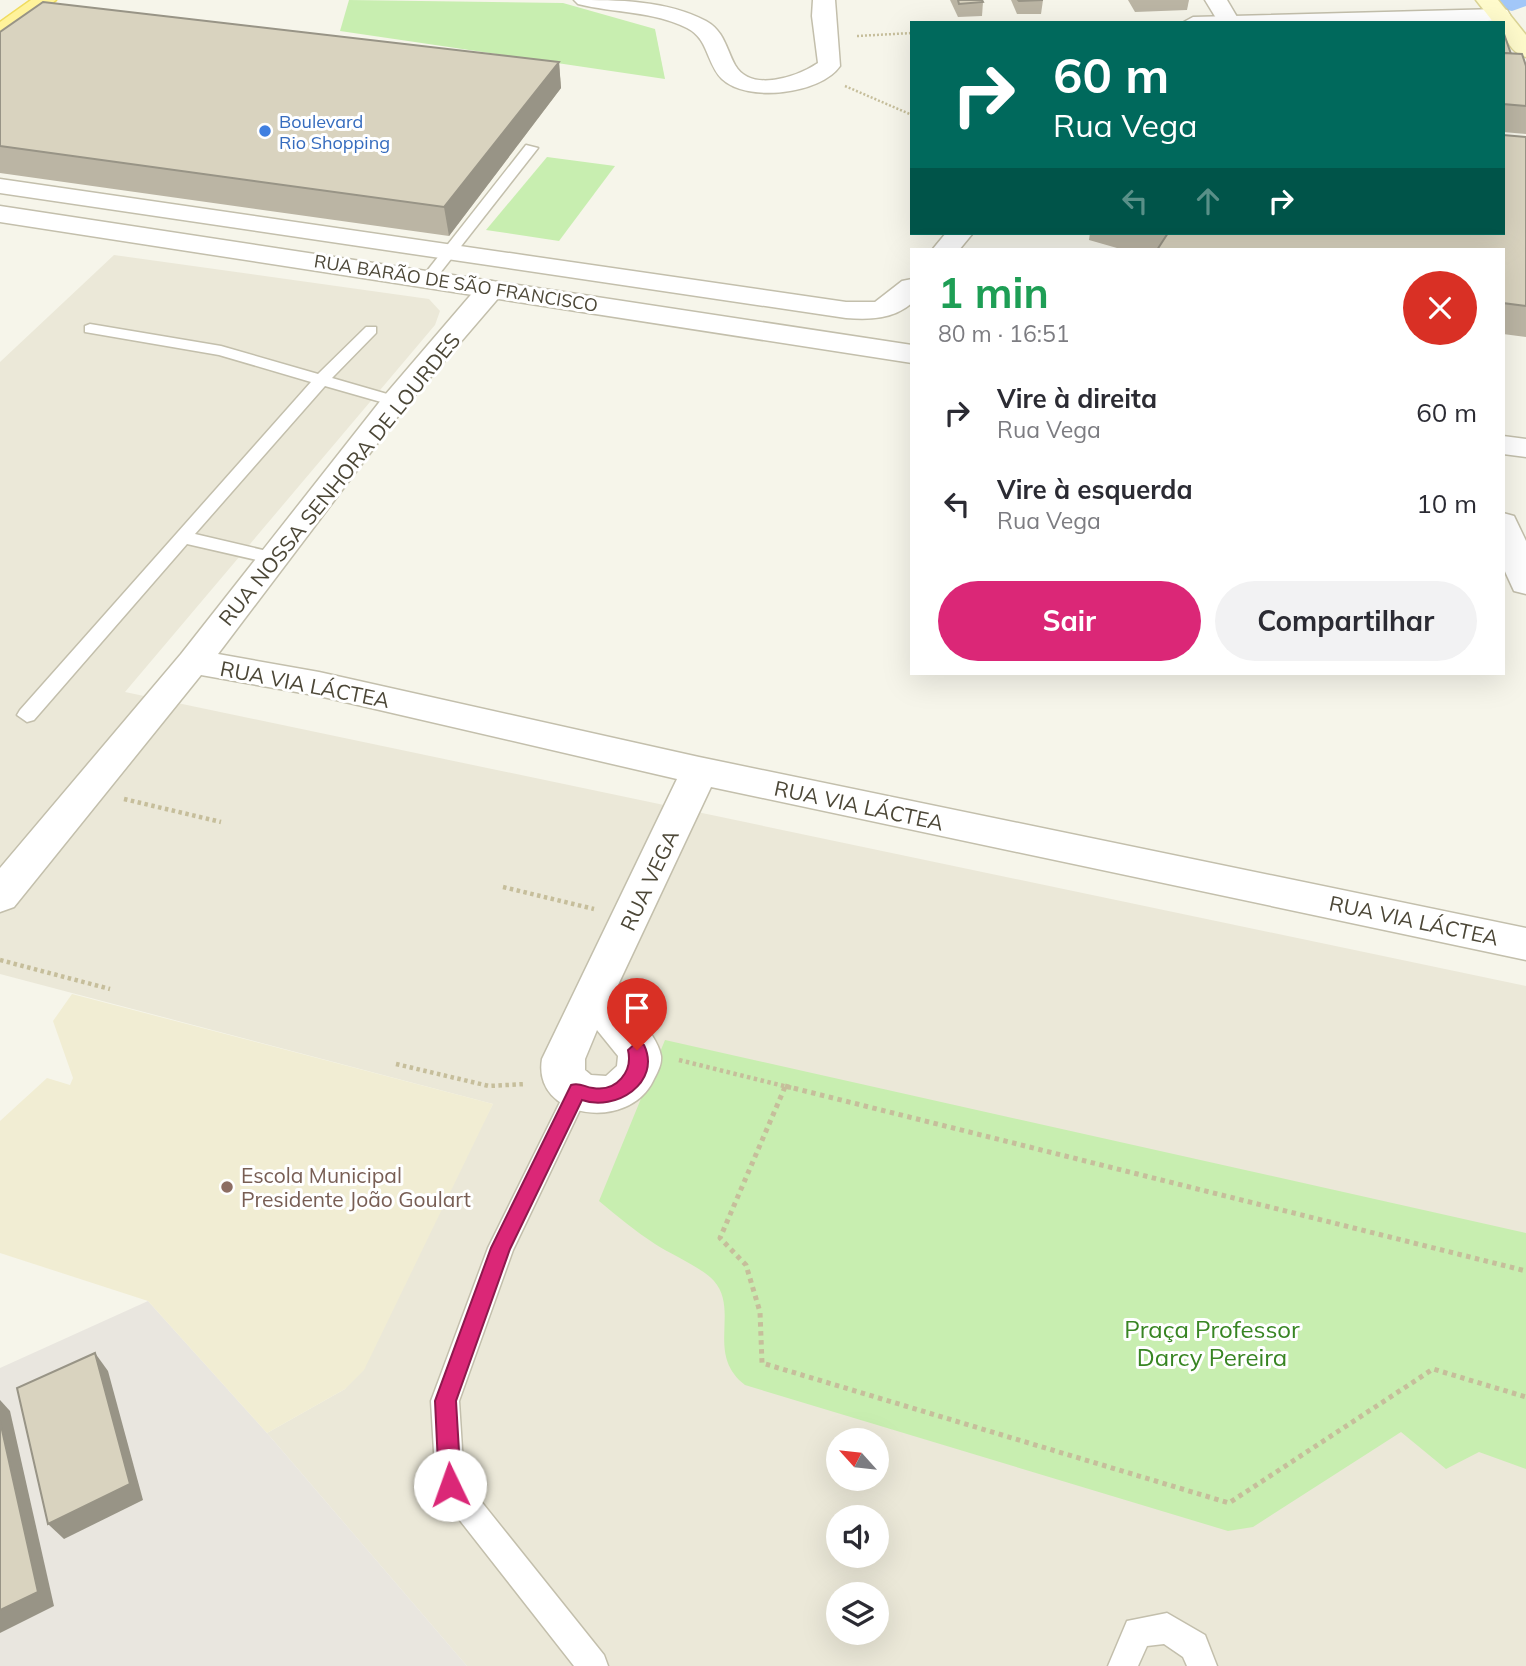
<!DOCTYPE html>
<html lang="pt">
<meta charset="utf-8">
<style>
body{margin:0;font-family:Mulish,sans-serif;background:#f2f2f3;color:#2b2b33;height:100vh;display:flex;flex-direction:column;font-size:26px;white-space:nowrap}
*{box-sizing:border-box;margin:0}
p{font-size:23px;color:#7c7c81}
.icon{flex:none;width:38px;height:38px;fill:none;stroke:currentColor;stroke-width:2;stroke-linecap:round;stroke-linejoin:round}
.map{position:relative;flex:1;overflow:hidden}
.details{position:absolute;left:910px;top:248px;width:595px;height:427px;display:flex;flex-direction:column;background:#fff;border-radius:0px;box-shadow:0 7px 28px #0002}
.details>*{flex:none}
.top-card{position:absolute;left:910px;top:21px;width:595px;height:214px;border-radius:0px;box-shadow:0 7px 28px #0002;background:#00695c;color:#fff;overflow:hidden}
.needle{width:46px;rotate:297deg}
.tools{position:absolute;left:826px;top:1428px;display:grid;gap:14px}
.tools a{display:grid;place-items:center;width:63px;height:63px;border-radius:50%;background:#fff;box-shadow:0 7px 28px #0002;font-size:35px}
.pin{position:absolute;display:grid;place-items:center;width:60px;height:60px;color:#fff;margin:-72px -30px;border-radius:50% 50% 50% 0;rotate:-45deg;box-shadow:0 0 7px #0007}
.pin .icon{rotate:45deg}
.me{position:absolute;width:77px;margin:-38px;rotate:357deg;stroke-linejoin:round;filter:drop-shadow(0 0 5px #0008)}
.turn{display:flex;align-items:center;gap:24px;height:147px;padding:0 28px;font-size:32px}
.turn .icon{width:91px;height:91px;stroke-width:2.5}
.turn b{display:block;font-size:49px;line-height:60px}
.lanes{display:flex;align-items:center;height:66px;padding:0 28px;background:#0003;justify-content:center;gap:35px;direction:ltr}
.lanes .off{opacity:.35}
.round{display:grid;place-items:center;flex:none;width:74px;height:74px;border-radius:37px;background:#f2f2f3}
.head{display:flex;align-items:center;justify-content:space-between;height:119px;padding:0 28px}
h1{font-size:42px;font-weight:700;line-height:52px;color:#1e9e55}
.action{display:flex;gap:14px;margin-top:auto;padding:14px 28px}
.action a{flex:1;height:80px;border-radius:42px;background:#db2777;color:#fff;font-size:28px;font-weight:700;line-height:80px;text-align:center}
.action a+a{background:#f2f2f3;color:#2b2b33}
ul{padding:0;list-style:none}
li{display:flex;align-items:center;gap:21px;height:91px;padding:0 28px}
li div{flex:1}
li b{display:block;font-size:26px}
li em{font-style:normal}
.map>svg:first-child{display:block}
</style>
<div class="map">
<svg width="1526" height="1666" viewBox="0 0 1526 1666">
<rect width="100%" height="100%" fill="#f6f5ea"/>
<path fill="#ebe8d8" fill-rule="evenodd" d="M114 255 429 299 440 311 435 325 125 692 1526 986V1666H467L267 1433 345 1389 493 1104 0 974V362ZM838 1440H877V1479H838ZM838 1517H877V1556H838ZM838 1594H877V1633H838Z"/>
<path fill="#e9e6df" d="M148 1301 267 1433 467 1666H0V1368Z"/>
<path fill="#f1edd3" d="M72 994 493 1104 364 1370 345 1389 267 1433 148 1301 0 1253V1121L47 1078 70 1085 73 1078 53 1021Z"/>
<g fill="#c8eeb0">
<path d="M349 0 563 3 655 29 665 79 340 31Z"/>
<path d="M547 157 615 166 559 241 486 230Z"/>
<path d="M665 1040 1526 1233V1469L1479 1452 1446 1469 1401 1432 1253 1527 1228 1531 745 1385C705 1354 740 1311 714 1281 703 1268 670 1254 655 1244 635 1231 617 1216 599 1201Z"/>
</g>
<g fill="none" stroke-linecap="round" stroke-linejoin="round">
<path fill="#a2c7f8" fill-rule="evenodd" d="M1493 0H1526V6L1512 11 1498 8Z"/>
<g stroke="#c3bfac" stroke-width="3">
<g id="service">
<path d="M526 145 538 148 433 282H423V276Z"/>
<path d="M90 324 221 346 318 374 366 327H376V333L332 378 401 398 403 401 395 406 325 386 195 534 280 554 283 558 280 562 274 564 187 544 34 720 27 722 17 715 20 710 311 382 219 355 85 332V326Z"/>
<path d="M577 1081 585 1084 589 1091 513 1250 459 1401 464 1480 604 1655 608 1666H574L440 1495 436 1485 431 1401 488 1248 569 1084Z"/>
<path d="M1167 1613 1205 1635 1217 1666H1187L1183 1657 1164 1644 1147 1646 1138 1666H1108L1127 1621Z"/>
</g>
</g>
<g stroke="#c3bfac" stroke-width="3">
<g id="minor">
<path d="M574 0C618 0 666 0 706 21 724 31 726 48 735 65 751 93 797 77 818 63L812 16 813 0H835L840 66C821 94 747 103 722 79 706 63 709 39 687 28 653 11 614 13 578 4Z"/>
<path d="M1205 0H1227L1240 22 1219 23Z"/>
<path d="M491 281 501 283 505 289 501 295 405 407 218 654 319 672 699 757 1526 928V960L711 787 617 987C628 1009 657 1033 661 1056 662 1065 657 1073 653 1081 628 1132 532 1119 542 1059L677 779 319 696 201 675 14 907 0 912V868L181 654 385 395 481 283ZM597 1030 618 1056 617 1066 606 1076 591 1075 585 1070V1059Z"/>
<path d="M1503 513 1514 516 1526 541V594L1514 591 1503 567Z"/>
</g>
</g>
<g stroke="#c3bfac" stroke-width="3">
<g id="tertiary">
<path d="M1499 9 1507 10 1510 15 1507 20 1448 23H1182L1193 17Z"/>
<path d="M0 179 846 302H875L902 281 912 279V303C893 319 870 320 846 318L0 193Z"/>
<path d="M0 206 912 345V363L0 222Z"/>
<path d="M946 233H973L959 250H932Z"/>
<path d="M1503 436 1526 439V457L1503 454Z"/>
</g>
</g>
<g stroke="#dbd496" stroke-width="3">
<path id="secondary" d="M1476 0H1498L1526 35V57C1511 53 1503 37 1503 23H1494Z"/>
</g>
<g stroke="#f0dc5f" stroke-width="3">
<path id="primary" d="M31 0H56L8 37 0 39V22Z"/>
</g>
<g stroke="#c6be9b" stroke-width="2.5" stroke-dasharray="2 2" stroke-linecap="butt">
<path d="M857 36 912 33"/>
<path d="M845 86 912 115"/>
</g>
<g stroke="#c6be9b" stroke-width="4.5" stroke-dasharray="3.5 3.5" stroke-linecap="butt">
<path d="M124 799 221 822"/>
<path d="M503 887 594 909"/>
<path d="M0 960 110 989"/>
<path d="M679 1060 792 1088"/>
<path d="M396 1064 489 1086 526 1084"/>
</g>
<g stroke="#c6be9b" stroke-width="5" stroke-dasharray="4.5 4.5" stroke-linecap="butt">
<path d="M785 1086 1526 1271"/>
<path d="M785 1087 720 1238 746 1265 760 1312 762 1363 1229 1503 1433 1369 1526 1397"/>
</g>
<use href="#service" fill="#fff" fill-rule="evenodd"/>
<use href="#minor" fill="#fff" fill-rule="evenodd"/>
<use href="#tertiary" fill="#fff" fill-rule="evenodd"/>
<use href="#secondary" fill="#fffbcc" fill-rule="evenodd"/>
<use href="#primary" fill="#fff39b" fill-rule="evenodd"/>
</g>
<g fill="#bbb5a4">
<path d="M950 0H982L983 2 982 16 958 17Z"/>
<path d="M1011 0H1043L1041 14H1017Z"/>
<path d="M1128 0H1189L1187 10 1135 12Z"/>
<path d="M1503 31 1511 54 1526 66V134L1503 132Z"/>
<path d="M0 32 559 62 561 88 449 236 0 173Z"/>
<path d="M1526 137V337L1503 334V250H1124L1089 240 1090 233H1503Z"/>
</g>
<g fill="#989486">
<path d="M559 62 561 88 449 236 444 207Z"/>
<path d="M95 1353 108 1371 143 1500 64 1539 48 1524Z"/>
<path d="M0 1400 10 1411 54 1606 0 1633Z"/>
</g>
<g fill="#d9d3bf" stroke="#989486" stroke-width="2">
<path d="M958 0H982L983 2 959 4Z"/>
<path d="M1018 0H1043L1019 1Z"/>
<path d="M43 2 559 62 444 207 0 146V32Z"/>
<path d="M1503 31 1511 54 1503 53Z"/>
<path d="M1503 53 1522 54 1526 66V106L1503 104Z"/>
<path d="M1503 135 1526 137V306L1503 303V250H1157L1168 233H1166H1503Z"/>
<path d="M95 1353 130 1484 48 1524 17 1388Z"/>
<path d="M0 1421 38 1592 0 1610Z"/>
</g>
<path fill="#db2777" stroke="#8e194d" stroke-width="2" d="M637 1042 644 1045C662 1083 615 1112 582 1100L510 1249 456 1401 461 1485 458 1492 450 1495 442 1492 439 1485 435 1401 491 1248 571 1085C580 1082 584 1087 593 1088 617 1092 633 1071 628 1050Z"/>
<circle fill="#3f7fe0" stroke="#fff" stroke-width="2.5" cx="265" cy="131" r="7"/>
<circle fill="#8d6e63" stroke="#fff" stroke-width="2.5" cx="227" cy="1187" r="7"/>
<g text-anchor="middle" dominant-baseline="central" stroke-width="6" stroke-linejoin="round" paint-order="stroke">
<g font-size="18" fill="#366cbe" stroke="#fff" text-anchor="start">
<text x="279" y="121">Boulevard<tspan x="279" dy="21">Rio Shopping</tspan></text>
</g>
<g font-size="18" fill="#4c4737" stroke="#fff">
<text transform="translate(456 283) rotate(9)">RUA BARÃO DE SÃO FRANCISCO</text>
</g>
<g font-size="21" fill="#4c4737" stroke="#fff">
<text transform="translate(339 479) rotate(-51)">RUA NOSSA SENHORA DE LOURDES</text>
<text transform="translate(305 684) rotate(11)">RUA VIA LÁCTEA</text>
<text transform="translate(859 805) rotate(12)">RUA VIA LÁCTEA</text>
<text transform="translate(649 880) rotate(-65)">RUA VEGA</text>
<text transform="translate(1414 920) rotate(12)">RUA VIA LÁCTEA</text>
</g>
<g font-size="21" fill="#785e54" stroke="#fff" text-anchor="start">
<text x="241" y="1175">Escola Municipal<tspan x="241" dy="24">Presidente João Goulart</tspan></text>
</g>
<g font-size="24" fill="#388523" stroke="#fff">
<text x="1212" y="1329">Praça Professor<tspan x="1212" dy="28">Darcy Pereira</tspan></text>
</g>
</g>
</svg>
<div class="tools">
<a><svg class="needle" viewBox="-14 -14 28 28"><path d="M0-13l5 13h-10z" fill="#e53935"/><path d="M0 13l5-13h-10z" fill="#7c7c81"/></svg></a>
<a><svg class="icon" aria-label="sound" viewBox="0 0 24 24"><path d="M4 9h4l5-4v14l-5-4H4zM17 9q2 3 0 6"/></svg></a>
<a><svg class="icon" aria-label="layers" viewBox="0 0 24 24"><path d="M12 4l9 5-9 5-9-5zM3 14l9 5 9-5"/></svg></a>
</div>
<div class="pin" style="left:637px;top:1050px;background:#d93025"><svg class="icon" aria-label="arrive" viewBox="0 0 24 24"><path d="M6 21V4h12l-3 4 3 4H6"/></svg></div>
<svg class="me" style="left:450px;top:1485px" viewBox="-20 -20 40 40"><circle r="19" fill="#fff"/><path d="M0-13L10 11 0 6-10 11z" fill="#db2777"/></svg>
<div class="top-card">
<div class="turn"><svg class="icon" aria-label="right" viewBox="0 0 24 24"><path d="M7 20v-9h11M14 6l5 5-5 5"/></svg><div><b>60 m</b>Rua Vega</div></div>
<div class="lanes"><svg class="icon off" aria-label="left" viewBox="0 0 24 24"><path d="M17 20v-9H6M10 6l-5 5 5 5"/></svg><svg class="icon off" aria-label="ahead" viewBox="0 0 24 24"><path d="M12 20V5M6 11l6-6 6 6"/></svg><svg class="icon" aria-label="right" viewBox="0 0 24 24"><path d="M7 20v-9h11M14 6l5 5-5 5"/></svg></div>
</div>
<section class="details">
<div class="head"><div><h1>1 min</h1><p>80 m · 16:51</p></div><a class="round" style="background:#d93025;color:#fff"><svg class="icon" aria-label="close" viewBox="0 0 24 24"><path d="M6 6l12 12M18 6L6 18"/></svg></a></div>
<ul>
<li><svg class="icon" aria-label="right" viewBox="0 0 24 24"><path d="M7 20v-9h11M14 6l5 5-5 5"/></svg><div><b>Vire à direita</b><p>Rua Vega</p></div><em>60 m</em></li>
<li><svg class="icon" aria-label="left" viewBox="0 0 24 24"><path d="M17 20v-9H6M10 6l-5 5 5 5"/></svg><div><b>Vire à esquerda</b><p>Rua Vega</p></div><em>10 m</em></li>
</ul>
<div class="action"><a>Sair</a><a>Compartilhar</a></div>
</section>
</div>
